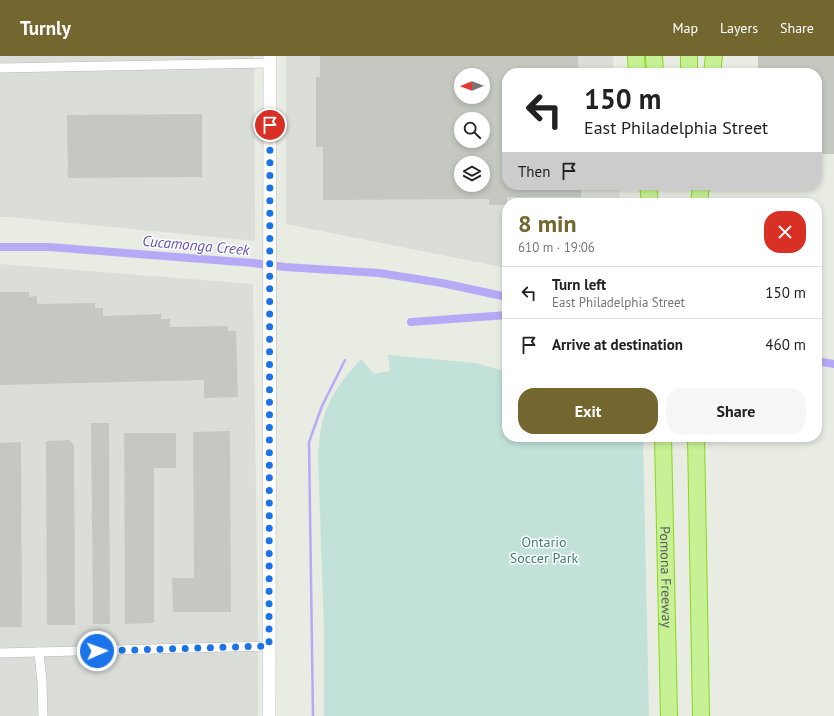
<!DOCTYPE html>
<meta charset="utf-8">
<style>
body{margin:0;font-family:"PT Sans",sans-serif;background:#f6f6f6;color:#222;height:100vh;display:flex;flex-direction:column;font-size:15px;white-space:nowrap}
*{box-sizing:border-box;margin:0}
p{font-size:13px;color:#767676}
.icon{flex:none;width:22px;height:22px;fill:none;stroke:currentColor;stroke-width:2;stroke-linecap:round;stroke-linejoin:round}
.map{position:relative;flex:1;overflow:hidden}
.sheet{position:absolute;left:502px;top:142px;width:320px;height:244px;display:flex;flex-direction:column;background:#fff;border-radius:16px;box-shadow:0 2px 6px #0003}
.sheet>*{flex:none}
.guide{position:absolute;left:502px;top:12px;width:320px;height:122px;border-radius:16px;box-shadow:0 2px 6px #0003;background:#fff;color:#222;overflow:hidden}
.needle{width:26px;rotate:269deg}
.tools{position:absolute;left:454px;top:12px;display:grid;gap:8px}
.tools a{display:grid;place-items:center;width:36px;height:36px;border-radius:50%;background:#fff;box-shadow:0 2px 6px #0003;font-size:20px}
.pin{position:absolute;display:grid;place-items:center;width:34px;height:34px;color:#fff;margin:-17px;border:2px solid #fff;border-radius:50%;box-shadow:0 1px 4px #0007}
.me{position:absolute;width:44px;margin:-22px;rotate:88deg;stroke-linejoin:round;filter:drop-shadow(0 0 3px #0008)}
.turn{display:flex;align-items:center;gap:14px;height:84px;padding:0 16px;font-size:18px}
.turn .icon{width:52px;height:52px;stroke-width:2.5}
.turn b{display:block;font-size:28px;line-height:34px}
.then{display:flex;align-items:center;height:38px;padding:0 16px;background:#0003;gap:8px;font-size:15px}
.round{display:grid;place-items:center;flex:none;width:42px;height:42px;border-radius:16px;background:#f6f6f6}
.summary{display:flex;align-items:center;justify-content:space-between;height:68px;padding:0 16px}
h1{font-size:24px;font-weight:800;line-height:30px;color:#73662f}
.cta{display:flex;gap:8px;margin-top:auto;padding:8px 16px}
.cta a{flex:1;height:46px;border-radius:16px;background:#73662f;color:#fff;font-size:16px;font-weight:800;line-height:46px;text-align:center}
.cta a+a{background:#f6f6f6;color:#222}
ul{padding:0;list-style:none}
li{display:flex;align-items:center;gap:12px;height:52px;padding:0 16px;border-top:1px solid #e0e0e0}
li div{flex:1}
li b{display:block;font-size:15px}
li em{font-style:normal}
header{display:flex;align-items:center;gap:24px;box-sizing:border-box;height:56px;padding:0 20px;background:#73662f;color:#fff}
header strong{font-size:19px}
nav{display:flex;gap:22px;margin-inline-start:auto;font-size:14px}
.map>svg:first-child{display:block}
</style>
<header>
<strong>Turnly</strong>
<nav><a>Map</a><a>Layers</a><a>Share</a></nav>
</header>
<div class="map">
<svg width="834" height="660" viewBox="0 0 834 660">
<rect width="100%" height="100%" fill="#e8ece3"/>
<g fill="#dbded8" fill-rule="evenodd">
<path d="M0 0H254L255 185 9 161H0Z"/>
<path d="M286 0H613L614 17H507V129H619L620 147H507V212L286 168ZM461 19H483V41H461ZM461 63H483V85H461ZM461 107H483V129H461Z"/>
<path d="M0 208 253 228 258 579V660H0Z"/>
</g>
<path fill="#c2e2d9" d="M388 299 476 307 507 316V381H643L649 660H324V574L318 401C319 387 320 373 324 360 331 338 345 320 361 303L374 318 390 315Z"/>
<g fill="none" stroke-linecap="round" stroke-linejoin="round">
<path stroke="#b6aaf6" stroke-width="2.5" d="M313 660 309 386 322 350 345 304"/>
<g stroke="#b6aaf6" stroke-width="8">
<path d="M0 191H49L253 207 285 211 379 217 442 227 507 241"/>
<path d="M411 266 507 259"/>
<path d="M817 305 834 308"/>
</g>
</g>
<g fill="#c5c8c0" fill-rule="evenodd">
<path d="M320 0H578V17H507V129H581V141H507V149H489V143L323 144V91H316V21H320ZM461 19H483V41H461ZM461 63H483V85H461ZM461 107H483V129H461Z"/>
<path d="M758 0H834V98H817V17H758Z"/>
<path d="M202 58V121L68 122 67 59Z"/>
<path d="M0 236H29V241L37 240V248L95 247V252H103V260L161 258V263H170V271L228 270V275H236L238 341 204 342V324L0 329Z"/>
<path d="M91 367H109L110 568H93Z"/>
<path d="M230 375 231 556H173L172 522H194L193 376Z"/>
<path d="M124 377H176V412H154V567L125 568Z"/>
<path d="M70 384 74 390 75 569H47L46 385Z"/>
<path d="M21 386 22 571H0V387Z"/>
</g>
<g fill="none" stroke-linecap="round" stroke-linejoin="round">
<g stroke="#bab8be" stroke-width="10">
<g id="street">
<path d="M0 12 270 7"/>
<path d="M39 596 42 626 43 660"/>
<path d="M0 597 269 590"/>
</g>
</g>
<g stroke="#bbb9c0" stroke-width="14">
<path id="secondary" d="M269 660 270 0"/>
</g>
<g stroke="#89d818" stroke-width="18">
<g id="highway">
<path d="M636 0 637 17"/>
<path d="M654 0 655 17"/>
<path d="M689 0V17"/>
<path d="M712 17 714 0"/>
<path d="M648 129 650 147"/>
<path d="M699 147 701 129"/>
<path id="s1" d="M663 381 669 660"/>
<path d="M696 381 701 660"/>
</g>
</g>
<use href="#street" stroke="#fff" stroke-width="9"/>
<use href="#secondary" stroke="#fff" stroke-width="13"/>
<use href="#highway" stroke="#c6f295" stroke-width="16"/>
</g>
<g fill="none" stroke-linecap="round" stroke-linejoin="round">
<path stroke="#1a73e8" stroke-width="7" stroke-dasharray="0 12.6" d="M97 595 269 590 270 69"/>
</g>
<g text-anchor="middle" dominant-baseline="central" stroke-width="3" stroke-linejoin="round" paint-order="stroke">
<g font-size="14" fill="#3d7f70" stroke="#fff">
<text x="544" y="486">Ontario<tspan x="544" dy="16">Soccer Park</tspan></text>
</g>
<g font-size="14" fill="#5d5b62" stroke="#fff">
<text stroke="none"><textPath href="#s1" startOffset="140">Pomona Freeway</textPath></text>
</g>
<g font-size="15" font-style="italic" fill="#6850b6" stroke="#fff">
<text transform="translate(196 189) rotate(5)">Cucamonga Creek</text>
</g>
</g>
</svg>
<div class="tools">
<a><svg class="needle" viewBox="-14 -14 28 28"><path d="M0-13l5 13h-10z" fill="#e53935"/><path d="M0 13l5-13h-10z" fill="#767676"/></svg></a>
<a><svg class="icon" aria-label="search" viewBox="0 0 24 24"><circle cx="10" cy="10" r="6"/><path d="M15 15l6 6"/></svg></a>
<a><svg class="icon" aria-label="layers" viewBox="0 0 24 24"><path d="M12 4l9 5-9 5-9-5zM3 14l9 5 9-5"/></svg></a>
</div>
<div class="pin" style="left:270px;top:69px;background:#d93025"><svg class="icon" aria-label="arrive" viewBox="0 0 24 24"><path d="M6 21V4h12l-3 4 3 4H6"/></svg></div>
<svg class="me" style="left:97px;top:595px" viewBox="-20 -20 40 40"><circle r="17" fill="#1a73e8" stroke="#fff" stroke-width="3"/><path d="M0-11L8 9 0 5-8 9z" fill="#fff"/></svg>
<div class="guide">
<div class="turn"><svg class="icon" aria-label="left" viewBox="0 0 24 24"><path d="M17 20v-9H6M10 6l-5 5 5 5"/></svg><div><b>150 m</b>East Philadelphia Street</div></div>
<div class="then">Then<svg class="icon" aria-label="arrive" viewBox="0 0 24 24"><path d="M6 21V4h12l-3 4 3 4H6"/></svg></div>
</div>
<section class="sheet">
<div class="summary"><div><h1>8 min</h1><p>610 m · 19:06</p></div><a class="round" style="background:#d93025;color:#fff"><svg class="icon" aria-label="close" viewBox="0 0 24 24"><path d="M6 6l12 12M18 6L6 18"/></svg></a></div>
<ul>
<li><svg class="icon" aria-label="left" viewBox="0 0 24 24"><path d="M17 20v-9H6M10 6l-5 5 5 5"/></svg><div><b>Turn left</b><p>East Philadelphia Street</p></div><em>150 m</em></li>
<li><svg class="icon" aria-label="arrive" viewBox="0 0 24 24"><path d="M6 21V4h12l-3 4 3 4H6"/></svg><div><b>Arrive at destination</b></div><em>460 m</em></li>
</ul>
<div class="cta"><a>Exit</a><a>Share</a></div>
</section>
</div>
